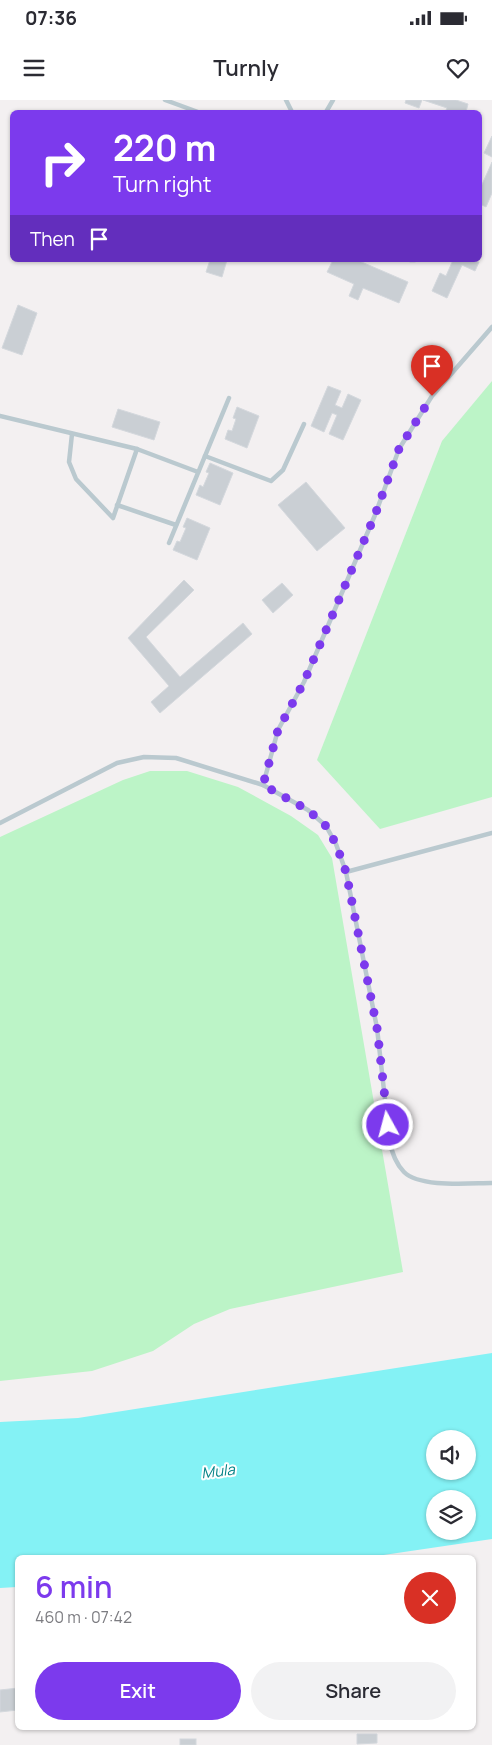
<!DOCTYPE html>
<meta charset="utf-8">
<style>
body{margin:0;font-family:Manrope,sans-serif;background:#f2f2f3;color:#2b2b33;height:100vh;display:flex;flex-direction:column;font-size:19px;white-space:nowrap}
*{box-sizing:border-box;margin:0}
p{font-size:16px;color:#7c7c81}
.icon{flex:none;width:28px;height:28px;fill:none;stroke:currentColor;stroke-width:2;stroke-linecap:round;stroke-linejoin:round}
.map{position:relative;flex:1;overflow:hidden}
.side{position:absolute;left:15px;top:1455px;width:461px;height:175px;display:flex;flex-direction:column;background:#fff;border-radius:8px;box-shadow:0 1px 4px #0004}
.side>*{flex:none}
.guide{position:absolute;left:10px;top:10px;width:472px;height:152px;border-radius:8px;box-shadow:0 1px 4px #0004;background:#7c3aed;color:#fff;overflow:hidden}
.tools{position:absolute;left:426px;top:1330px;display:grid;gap:10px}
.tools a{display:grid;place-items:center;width:50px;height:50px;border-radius:50%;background:#fff;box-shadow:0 1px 4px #0004;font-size:25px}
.pin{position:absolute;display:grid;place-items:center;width:42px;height:42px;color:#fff;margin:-51px -21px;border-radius:50% 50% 50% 0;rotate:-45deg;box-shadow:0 0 5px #0007}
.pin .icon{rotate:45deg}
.me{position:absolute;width:55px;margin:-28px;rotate:353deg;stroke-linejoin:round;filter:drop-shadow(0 0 4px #0008)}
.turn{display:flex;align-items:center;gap:18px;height:105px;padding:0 20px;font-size:22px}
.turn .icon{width:65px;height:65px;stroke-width:2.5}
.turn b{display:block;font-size:35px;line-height:42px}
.then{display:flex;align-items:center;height:48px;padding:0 20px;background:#0003;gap:10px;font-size:19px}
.round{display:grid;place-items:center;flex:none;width:52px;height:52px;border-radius:26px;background:#f2f2f3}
.summary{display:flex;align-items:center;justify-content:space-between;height:85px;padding:0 20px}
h1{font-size:30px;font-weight:600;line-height:38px;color:#7c3aed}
.button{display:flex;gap:10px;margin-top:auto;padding:10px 20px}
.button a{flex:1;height:58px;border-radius:30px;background:#7c3aed;color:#fff;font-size:20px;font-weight:600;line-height:58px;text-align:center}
.button a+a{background:#f2f2f3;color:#2b2b33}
.status{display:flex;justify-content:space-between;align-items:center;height:35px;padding:0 25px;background:#fff;direction:ltr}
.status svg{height:14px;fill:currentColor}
header{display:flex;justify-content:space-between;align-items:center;height:65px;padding:0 20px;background:#fff;font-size:22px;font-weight:600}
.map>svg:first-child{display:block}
</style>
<div class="status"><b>07:36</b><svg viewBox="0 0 49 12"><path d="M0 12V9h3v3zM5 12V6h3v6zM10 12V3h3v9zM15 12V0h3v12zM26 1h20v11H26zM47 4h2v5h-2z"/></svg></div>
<header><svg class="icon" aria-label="menu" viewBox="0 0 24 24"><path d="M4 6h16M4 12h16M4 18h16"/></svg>Turnly<svg class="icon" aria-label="heart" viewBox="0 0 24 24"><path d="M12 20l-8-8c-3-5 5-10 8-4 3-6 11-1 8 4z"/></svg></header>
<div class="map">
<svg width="492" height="1645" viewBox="0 0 492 1645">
<rect width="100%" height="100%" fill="#f3f0f1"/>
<g fill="#bcf4c7">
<path d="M492 281V697L380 729 317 660 442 341Z"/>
<path d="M150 671H187L238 687 291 716 318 735 332 758 403 1172 230 1209 194 1224 153 1251 92 1271 0 1281V737L123 680Z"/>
</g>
<path fill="#84f2f5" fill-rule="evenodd" d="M492 1253V1439L370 1457 18 1458 17 1487 0 1488V1322L78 1318ZM435 1339H468V1371H435ZM435 1399H468V1431H435Z"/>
<g fill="#cacfd4" stroke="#d4d8dd">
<path d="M406 0H422L419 8 405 3Z"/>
<path d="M423 0H456L468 4 466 12H445L447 8Z"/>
<path d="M492 36V57L484 53Z"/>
<path d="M492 62V93L486 107 480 104V89Z"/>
<path d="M210 160H227L222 177 206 172Z"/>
<path d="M333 160H357L408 182 399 203 363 188 358 200 349 196 354 184 327 172Z"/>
<path d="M453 160 479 162 475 171 462 165 447 198 432 191 440 173 446 176Z"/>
<path d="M18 205 37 213 22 255 2 248Z"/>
<path d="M328 286 341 291 335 305 342 308 348 294 361 300 343 340 329 334 337 315 332 313 324 332 311 326Z"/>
<path d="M237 307 259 316 247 348 225 339 228 330 232 331 236 319 233 318Z"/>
<path d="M118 309 160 322 154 340 112 327Z"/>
<path d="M210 363 233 373 220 405 196 395 200 385 203 387 209 373 206 372Z"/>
<path d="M306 382 345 428 317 451 278 405Z"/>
<path d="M187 418 210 428 197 460 173 450 177 441 180 442 186 428 183 427Z"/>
<path d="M184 480 194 490 146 537 180 577 243 523 252 534 160 613 151 602 169 586 128 538Z"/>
<path d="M282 483 293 495 273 513 262 500Z"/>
<path d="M18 1588V1610L0 1612V1590Z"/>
<path d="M357 1634H377V1643L357 1644Z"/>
<rect x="180" y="1639" width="16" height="6"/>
</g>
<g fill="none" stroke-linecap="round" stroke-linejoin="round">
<g stroke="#bac9cf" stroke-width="4.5">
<path d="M165 0 198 12"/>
<path d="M286 0 292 12"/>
<path d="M326 12 333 0"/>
<path d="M410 160H415"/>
<path d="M0 316 137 349 198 372"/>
<path d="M72 334 69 362 76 379 113 418 137 349"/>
<path d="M205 356 271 381 283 370 304 324"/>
<path d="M117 405 176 425"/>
<path d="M169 443 229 298"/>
<path d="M263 685 278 630 304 582 375 415 399 349 432 296 492 227"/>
<path d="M0 723 117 663 144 657 176 658 263 685 308 710 326 726 336 744 346 772 377 928 390 1044C393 1054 396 1064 404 1072 420 1088 470 1083 492 1083"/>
<path d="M346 772 492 733"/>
</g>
</g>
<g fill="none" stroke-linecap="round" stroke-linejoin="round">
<path stroke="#7c3aed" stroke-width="9" stroke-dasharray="0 16.2" d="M388 1025 377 928 346 772 336 744 326 726 308 710 263 685 278 630 304 582 375 415 399 349 432 296"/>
</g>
<g text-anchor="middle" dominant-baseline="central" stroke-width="4" stroke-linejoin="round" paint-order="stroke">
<g font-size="15" font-style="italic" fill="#058387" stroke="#fff">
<text transform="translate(218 1371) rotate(-7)">Mula</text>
</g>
</g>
</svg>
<div class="tools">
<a><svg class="icon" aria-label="sound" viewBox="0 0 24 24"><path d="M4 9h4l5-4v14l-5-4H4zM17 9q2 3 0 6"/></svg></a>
<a><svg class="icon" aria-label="layers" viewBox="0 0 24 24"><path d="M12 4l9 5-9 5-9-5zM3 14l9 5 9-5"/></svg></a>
</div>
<div class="pin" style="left:432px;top:296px;background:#d93025"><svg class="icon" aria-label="arrive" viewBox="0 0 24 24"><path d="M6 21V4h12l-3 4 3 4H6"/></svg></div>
<svg class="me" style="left:388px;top:1025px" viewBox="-20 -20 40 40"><circle r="17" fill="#7c3aed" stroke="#fff" stroke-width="3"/><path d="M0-11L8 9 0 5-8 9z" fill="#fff"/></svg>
<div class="guide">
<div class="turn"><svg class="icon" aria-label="right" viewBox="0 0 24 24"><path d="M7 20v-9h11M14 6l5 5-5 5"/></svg><div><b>220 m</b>Turn right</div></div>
<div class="then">Then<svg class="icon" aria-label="arrive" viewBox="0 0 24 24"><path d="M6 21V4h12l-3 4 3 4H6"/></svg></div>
</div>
<section class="side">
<div class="summary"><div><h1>6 min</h1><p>460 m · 07:42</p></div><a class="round" style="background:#d93025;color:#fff"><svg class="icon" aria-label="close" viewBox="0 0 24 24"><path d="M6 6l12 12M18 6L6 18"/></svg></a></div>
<div class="button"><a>Exit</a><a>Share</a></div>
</section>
</div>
